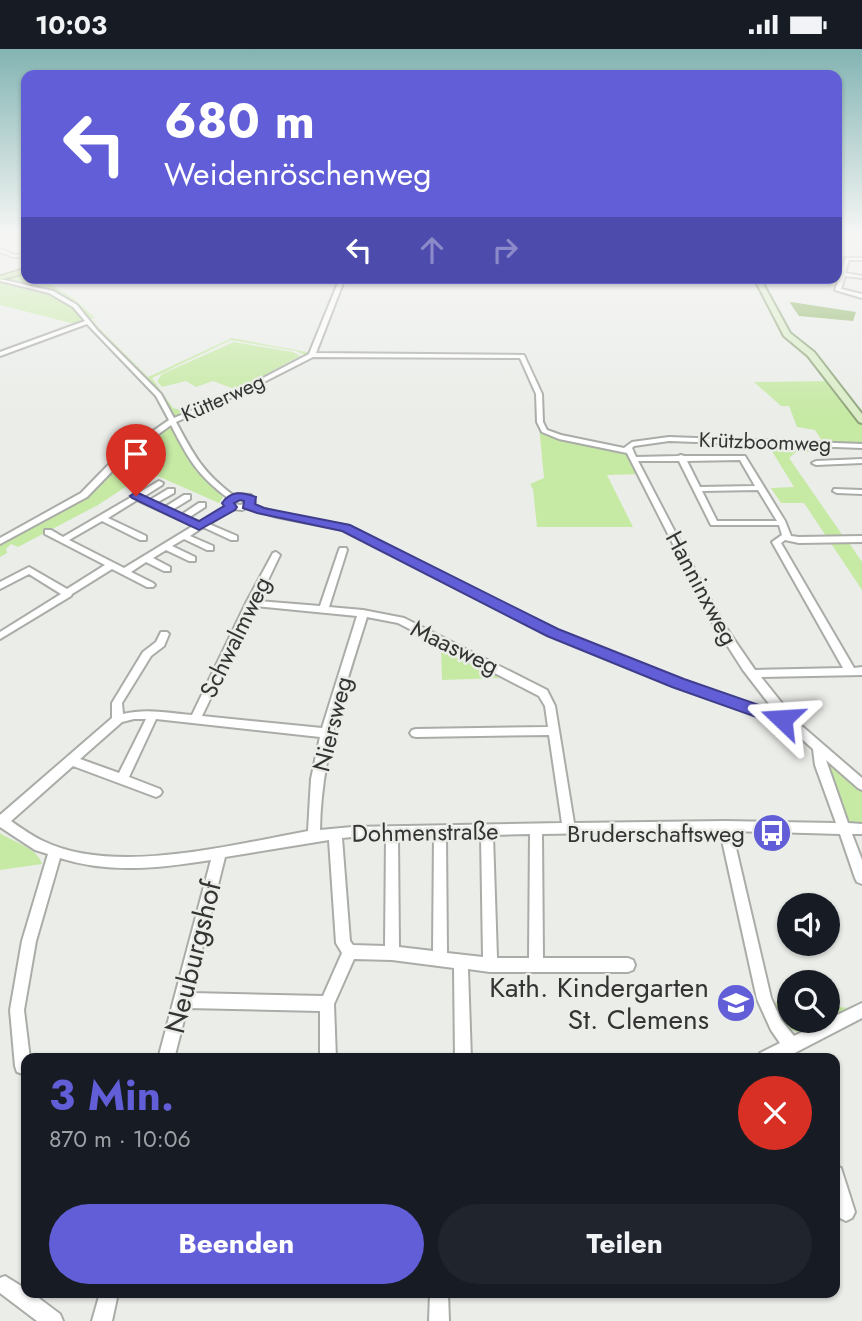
<!DOCTYPE html>
<html lang="de">
<meta charset="utf-8">
<style>
body{margin:0;font-family:Jost,sans-serif;background:#20242c;color:#f1f3f6;height:100vh;display:flex;flex-direction:column;font-size:26px;white-space:nowrap}
*{box-sizing:border-box;margin:0}
p{font-size:23px;color:#9ea1a6}
.icon{flex:none;width:38px;height:38px;fill:none;stroke:currentColor;stroke-width:2;stroke-linecap:round;stroke-linejoin:round}
.map{position:relative;flex:1;overflow:hidden}
.drawer{position:absolute;left:21px;top:1004px;width:819px;height:245px;display:flex;flex-direction:column;background:#171b24;border-radius:14px;box-shadow:0 2px 5px #0004}
.drawer>*{flex:none}
.top-card{position:absolute;left:21px;top:21px;width:821px;height:214px;border-radius:14px;box-shadow:0 2px 5px #0004;background:#615ed7;color:#fff;overflow:hidden}
.fabs{position:absolute;left:777px;top:844px;display:grid;gap:14px}
.fabs a{display:grid;place-items:center;width:63px;height:63px;border-radius:50%;background:#171b24;box-shadow:0 2px 5px #0004;font-size:35px}
.pin{position:absolute;display:grid;place-items:center;width:60px;height:60px;color:#fff;margin:-72px -30px;border-radius:50% 50% 50% 0;rotate:-45deg;box-shadow:0 0 7px #0007}
.pin .icon{rotate:45deg}
.me{position:absolute;width:77px;margin:-38px;rotate:290deg;stroke-linejoin:round;filter:drop-shadow(0 0 5px #0008)}
.turn{display:flex;align-items:center;gap:24px;height:147px;padding:0 28px;font-size:32px}
.turn .icon{width:91px;height:91px;stroke-width:2.5}
.turn b{display:block;font-size:49px;line-height:60px}
.lanes{display:flex;align-items:center;height:66px;padding:0 28px;background:#0003;justify-content:center;gap:35px;direction:ltr}
.lanes .off{opacity:.35}
.round{display:grid;place-items:center;flex:none;width:74px;height:74px;border-radius:37px;background:#20242c}
.summary{display:flex;align-items:center;justify-content:space-between;height:119px;padding:0 28px}
h1{font-size:42px;font-weight:700;line-height:52px;color:#615ed7}
.cta{display:flex;gap:14px;margin-top:auto;padding:14px 28px}
.cta a{flex:1;height:80px;border-radius:42px;background:#615ed7;color:#fff;font-size:28px;font-weight:700;line-height:80px;text-align:center}
.cta a+a{background:#20242c;color:#f1f3f6}
.status{display:flex;justify-content:space-between;align-items:center;height:49px;padding:0 35px;background:#171b24;direction:ltr}
.status svg{height:19px;fill:currentColor}
.map>svg:first-child{display:block}
</style>
<div class="status"><b>10:03</b><svg viewBox="0 0 49 12"><path d="M0 12V9h3v3zM5 12V6h3v6zM10 12V3h3v9zM15 12V0h3v12zM26 1h20v11H26zM47 4h2v5h-2z"/></svg></div>
<div class="map">
<svg width="862" height="1272" viewBox="0 0 862 1272">
<rect width="100%" height="100%" fill="#ebede9"/>
<g fill="#c6e9a4" fill-rule="evenodd">
<path d="M26 223V229H40L74 250 95 269 75 275 0 256V231Z"/>
<path d="M101 269 94 272 95 275 148 328 232 289 312 304 253 336 173 369 154 338 90 273ZM231 291 296 302 305 306C285 322 195 369 173 359L152 329Z"/>
<path d="M234 293 293 303 300 307 237 341 213 332 196 338 186 332 162 338 157 332 162 325Z"/>
<path d="M830 332 862 374V395L823 393 815 381 797 378 789 357H781L754 333Z"/>
<path d="M169 376 173 377 191 413 223 448 219 454 144 421 127 433 130 435 98 456 18 498 11 495 6 500 7 504 0 508V493L77 452 111 419Z"/>
<path d="M539 377C551 394 607 399 628 403L641 425 607 426 633 478H537L533 440 530 435 544 429Z"/>
<path d="M767 394 809 396 814 403H796L789 409 843 487H826L804 454H781L771 439 794 438Z"/>
<path d="M830 493 849 494 862 513V541Z"/>
<path d="M441 600 500 629 442 631Z"/>
<path d="M826 713 862 739V776L844 775Z"/>
<path d="M0 784C13 793 38 799 42 815L0 821Z"/>
<path d="M773 953 789 955V971H828V957L850 959 852 962C820 978 789 1004 773 953Z"/>
</g>
<path fill="#8db463" d="M790 254 791 253 856 263 853 272 799 267Z"/>
<g fill="none" stroke-linecap="round" stroke-linejoin="round">
<g stroke="#a9aca7" stroke-width="4">
<g id="minor">
<path d="M0 200 15 206 26 205V207L14 208 0 203Z"/>
<path d="M845 209H862V211H849L845 224 862 227V229L845 227 841 240 862 245V249L835 241 840 226H836V223H841Z"/>
<path d="M340 229H345L316 304 524 306 542 345 543 373 547 381 561 386 624 399 632 393 669 388 862 395V399L669 392 634 397 632 399 636 408 678 407 681 406 684 407H745L785 472 791 487 799 488 862 487V493L799 494 785 491 781 494 854 619 862 618V626L761 628 785 658 787 668 803 678 862 729V741L858 739 826 711 848 774 862 775V785H852L862 811V835L857 833 855 829 840 785 732 782 771 949 781 971 794 987 862 954V969L783 1010H758L760 1004 780 994 771 981 757 950 720 782 542 785 543 909H628L633 911 635 916 633 921 628 923H490L468 920 471 1010H455L454 919 392 911 354 910 334 955 336 1010H320V962L187 959 174 1010H158L211 811C160 819 110 825 60 809L36 892 24 961 30 1010H26V1024L23 1025 17 1023 15 1017 10 961 22 892 48 805 35 801 0 778V766L112 669V654L143 603 156 593 161 583H167L169 585 164 597 151 607 122 654 123 665C146 659 169 664 192 666L246 554 273 504 276 503 280 506 258 552 320 557 339 501 340 499H346L347 501 329 558 363 561 404 569 547 641 555 657 574 774 725 772 836 774 815 716 813 700 795 684 778 673 674 637 550 585 344 481 277 468 247 459 242 461 233 460 209 475 237 487V491H231L203 478 190 487 213 497V501H207L184 490 172 497 195 508V512H189L166 501 153 509 170 518V522H164L146 513 131 523 153 534 155 536 153 538H147L112 520 72 545 71 547 0 590V583L61 545 29 525 0 540V533L29 518 67 540 105 516 45 485V481H51L63 488 159 432 163 434 162 436 143 448 150 451 168 440H174V444L156 454 165 458 184 446H190V450L172 461 181 466 199 454H205V458L188 469 199 474 226 458 225 452 228 449C197 426 188 409 171 376L123 411 87 448 0 495V489L81 444 117 407 169 371 156 347 87 275 0 307V303L85 272 73 258 49 244 0 232V230L53 242 77 256 98 282 161 345 174 369 242 340 309 305ZM313 308 520 309 536 345 537 373 542 383 559 390 627 404 713 574 743 621 776 664 682 631 556 581 349 477 278 464 252 456 255 453 251 446 237 445 233 446C203 424 193 405 176 373L246 342ZM740 411 755 437 700 438 687 412ZM638 412H679L711 476H779L782 486 772 493 843 619 755 621 722 573ZM758 441 777 472H717L702 442ZM238 450H245L247 452 241 456 233 455V453ZM137 451 193 477 124 519 69 491 102 472 140 491H146V487L108 469ZM255 557 357 567 322 679 202 667ZM367 568 398 574 539 647 545 657 548 678 416 680 412 681 410 684 412 687 416 688 549 686 562 774 352 778 320 781C321 707 345 638 367 568ZM134 670H146L119 724 80 710 122 673ZM156 670 320 688 311 730 308 782C231 796 115 827 43 792 32 787 21 779 11 772L73 717 156 748 160 746 162 743 160 740 129 728ZM530 785 529 909H497L493 786ZM481 786 483 908 447 904 446 787ZM434 787 433 902 399 898 398 788ZM352 788H386L385 897 353 896 350 892 342 789ZM329 791 336 894 342 904 323 947 191 944 225 808Z"/>
<path d="M862 410V414L816 416 812 414 816 412Z"/>
<path d="M834 440 862 441V445L837 444 833 442Z"/>
<path d="M835 1117 841 1119 855 1163 852 1169 846 1172 840 1169 835 1155Z"/>
<path d="M5 1227 26 1240V1244H32L60 1265 63 1272H37L0 1244V1229Z"/>
<path d="M100 1244H118L112 1272H92Z"/>
<path d="M430 1244H448L449 1272H429Z"/>
</g>
</g>
<g stroke="#90a57b" stroke-width="4">
<path id="major" d="M754 229H760L790 284 814 303 862 365V374L859 373 808 307 784 287Z"/>
</g>
<g stroke="#90a57b" stroke-width="3">
<path id="highway" d="M23 220H26V224L0 231V227Z"/>
</g>
<use href="#minor" fill="#fff" fill-rule="evenodd"/>
<use href="#major" fill="#daedc7" fill-rule="evenodd"/>
<use href="#highway" fill="#c1e1a2" fill-rule="evenodd"/>
</g>
<linearGradient id="sky" x2="0" y2="1"><stop stop-color="#83b4b3"/><stop offset="0.51" stop-color="#f6f7f5"/><stop offset="1" stop-color="#f6f7f5" stop-opacity="0"/></linearGradient>
<rect width="862" height="366" fill="url(#sky)"/>
<path fill="#615ed7" stroke="#3f3d8c" stroke-width="2" d="M136 443 199 472 224 457 222 454C231 441 243 443 256 448L255 455 264 459 350 476 558 580 684 630 788 666 791 670 782 677 776 675 672 638 547 587 342 482 257 464 243 459 244 452 240 451 234 454 237 458 235 461 199 481 132 449 130 447Z"/>
<defs>
<g id="bus-disc" transform="scale(2.0125)"><circle r="9.5" fill="#615ed7" stroke="#ebede9"/><path d="M-5-6H5V4H4V6H2V4H-2V6H-4V4H-5ZM-3.5-4V0h7V-4ZM-3.5 1.2v1.5H-2V1.2ZM2 1.2v1.5H3.5V1.2Z" fill="#fff"/></g>
<g id="school-disc" transform="scale(2.0125)"><circle r="9.5" fill="#615ed7" stroke="#ebede9"/><path d="M0-5L7-2L0 1L-7-2ZM-4 1L0 2.5L4 1V4Q0 6-4 4Z" fill="#fff"/></g>
</defs>
<g fill-rule="evenodd">
<use href="#bus-disc" x="772" y="784"/>
<use href="#school-disc" x="736" y="954"/>
</g>
<g text-anchor="middle" dominant-baseline="central" stroke-width="5" stroke-linejoin="round" paint-order="stroke">
<g font-size="21" fill="#343533" stroke="#ebede9">
<text transform="translate(223 349) rotate(-24)">Kütterweg</text>
<text transform="translate(765 393) rotate(2)">Krützboomweg</text>
</g>
<g font-size="24" fill="#343533" stroke="#ebede9">
<text transform="translate(702 539) rotate(62)">Hanninxweg</text>
<text transform="translate(235 588) rotate(-64)">Schwalmweg</text>
<text transform="translate(455 598) rotate(26)">Maasweg</text>
<text transform="translate(332 675) rotate(-76)">Niersweg</text>
<text transform="translate(425 783) rotate(-1)">Dohmenstraße</text>
</g>
<g font-size="24" fill="#343533" stroke="#ebede9" text-anchor="end">
<text x="745" y="784">Bruderschaftsweg</text>
</g>
<g font-size="28" fill="#343533" stroke="#ebede9">
<text transform="translate(193 908) rotate(-76)">Neuburgshof</text>
</g>
<g font-size="28" fill="#343533" stroke="#ebede9" text-anchor="end">
<text x="709" y="938">Kath. Kindergarten<tspan x="709" dy="32">St. Clemens</tspan></text>
</g>
</g>
</svg>
<div class="fabs">
<a><svg class="icon" aria-label="sound" viewBox="0 0 24 24"><path d="M4 9h4l5-4v14l-5-4H4zM17 9q2 3 0 6"/></svg></a>
<a><svg class="icon" aria-label="search" viewBox="0 0 24 24"><circle cx="10" cy="10" r="6"/><path d="M15 15l6 6"/></svg></a>
</div>
<div class="pin" style="left:136px;top:447px;background:#d93025"><svg class="icon" aria-label="arrive" viewBox="0 0 24 24"><path d="M6 21V4h12l-3 4 3 4H6"/></svg></div>
<svg class="me" style="left:782px;top:670px" viewBox="-20 -20 40 40"><path d="M0-17L14 15 0 8-14 15z" fill="#615ed7" stroke="#fff" stroke-width="4"/></svg>
<div class="top-card">
<div class="turn"><svg class="icon" aria-label="left" viewBox="0 0 24 24"><path d="M17 20v-9H6M10 6l-5 5 5 5"/></svg><div><b>680 m</b>Weidenröschenweg</div></div>
<div class="lanes"><svg class="icon" aria-label="left" viewBox="0 0 24 24"><path d="M17 20v-9H6M10 6l-5 5 5 5"/></svg><svg class="icon off" aria-label="ahead" viewBox="0 0 24 24"><path d="M12 20V5M6 11l6-6 6 6"/></svg><svg class="icon off" aria-label="right" viewBox="0 0 24 24"><path d="M7 20v-9h11M14 6l5 5-5 5"/></svg></div>
</div>
<section class="drawer">
<div class="summary"><div><h1>3 Min.</h1><p>870 m · 10:06</p></div><a class="round" style="background:#d93025;color:#fff"><svg class="icon" aria-label="close" viewBox="0 0 24 24"><path d="M6 6l12 12M18 6L6 18"/></svg></a></div>
<div class="cta"><a>Beenden</a><a>Teilen</a></div>
</section>
</div>
